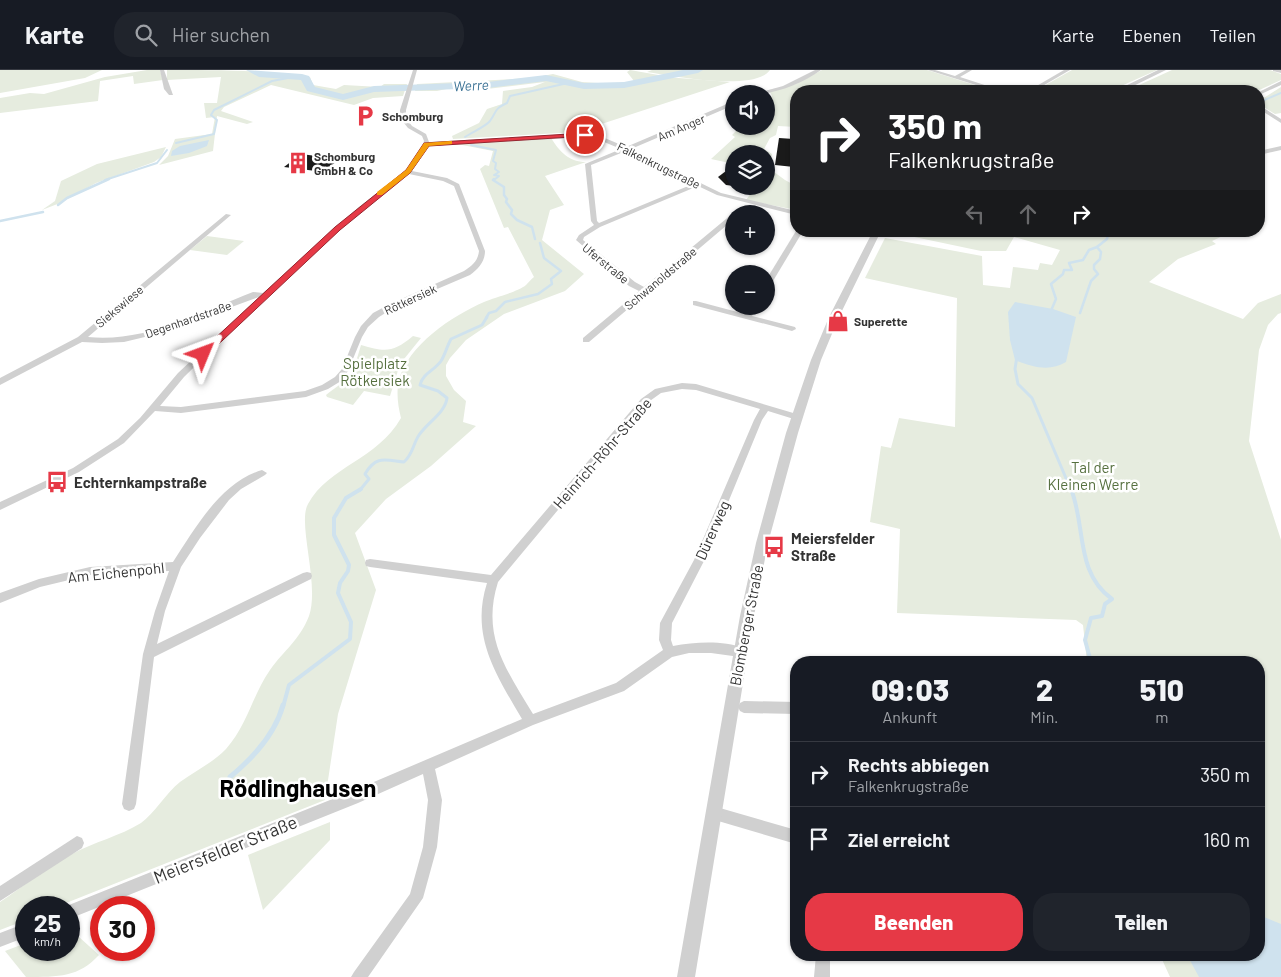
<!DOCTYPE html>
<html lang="de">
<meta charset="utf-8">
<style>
body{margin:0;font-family:Barlow,sans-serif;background:#20242c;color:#f1f3f6;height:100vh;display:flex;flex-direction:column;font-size:19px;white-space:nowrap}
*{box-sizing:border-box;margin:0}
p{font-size:16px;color:#9ea1a6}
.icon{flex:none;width:28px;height:28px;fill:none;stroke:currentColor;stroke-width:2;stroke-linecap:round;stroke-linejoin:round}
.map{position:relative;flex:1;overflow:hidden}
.panel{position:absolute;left:790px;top:586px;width:475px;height:305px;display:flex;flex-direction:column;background:#171b24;border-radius:20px;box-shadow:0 1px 4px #0004}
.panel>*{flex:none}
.banner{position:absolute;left:790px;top:15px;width:475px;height:152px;border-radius:20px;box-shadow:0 1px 4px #0004;background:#202124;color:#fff;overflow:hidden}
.buttons{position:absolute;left:725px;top:15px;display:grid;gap:10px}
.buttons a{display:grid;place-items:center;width:50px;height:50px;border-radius:50%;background:#171b24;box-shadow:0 1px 4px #0004;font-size:25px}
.speed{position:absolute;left:15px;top:826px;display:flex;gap:10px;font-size:25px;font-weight:700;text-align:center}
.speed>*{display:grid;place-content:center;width:65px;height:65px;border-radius:50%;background:#171b24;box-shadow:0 1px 4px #0004;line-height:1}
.speed small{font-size:12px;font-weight:400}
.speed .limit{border:8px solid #d22;background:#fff;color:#111}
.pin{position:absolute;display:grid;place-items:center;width:42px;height:42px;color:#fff;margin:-21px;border:2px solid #fff;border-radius:50%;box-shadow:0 1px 5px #0007}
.me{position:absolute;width:55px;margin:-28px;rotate:46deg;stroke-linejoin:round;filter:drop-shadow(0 0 4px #0008)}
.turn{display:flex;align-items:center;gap:18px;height:105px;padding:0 15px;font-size:22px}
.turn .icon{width:65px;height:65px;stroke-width:2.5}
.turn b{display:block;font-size:35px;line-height:42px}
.lanes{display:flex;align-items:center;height:48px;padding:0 15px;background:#0003;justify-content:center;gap:25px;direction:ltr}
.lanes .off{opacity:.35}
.eta{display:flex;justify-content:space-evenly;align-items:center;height:85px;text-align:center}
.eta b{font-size:30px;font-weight:800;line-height:35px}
.action{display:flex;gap:10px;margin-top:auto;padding:10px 15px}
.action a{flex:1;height:58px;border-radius:20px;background:#e63946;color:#fff;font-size:20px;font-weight:800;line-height:58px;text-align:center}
.action a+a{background:#20242c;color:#f1f3f6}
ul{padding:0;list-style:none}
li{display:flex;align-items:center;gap:15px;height:65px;padding:0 15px;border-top:1px solid #363941}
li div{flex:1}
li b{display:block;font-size:19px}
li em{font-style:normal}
header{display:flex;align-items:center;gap:30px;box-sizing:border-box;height:70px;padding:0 25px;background:#171b24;border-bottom:1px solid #363941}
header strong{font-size:24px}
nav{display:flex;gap:28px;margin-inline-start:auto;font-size:18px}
.search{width:350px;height:45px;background:#20242c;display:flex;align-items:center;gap:12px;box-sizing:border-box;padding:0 18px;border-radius:20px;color:#9ea1a6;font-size:19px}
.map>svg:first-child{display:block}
</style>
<header>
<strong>Karte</strong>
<div class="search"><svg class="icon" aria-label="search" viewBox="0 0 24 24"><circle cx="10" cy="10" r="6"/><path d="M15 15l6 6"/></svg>Hier suchen</div>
<nav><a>Karte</a><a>Ebenen</a><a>Teilen</a></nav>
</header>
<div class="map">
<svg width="1281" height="907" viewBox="0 0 1281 907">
<rect width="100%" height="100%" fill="#fff"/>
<g fill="#e6ecdf">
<path d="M0 0H102L85 8 0 23Z"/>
<path d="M147 0H160L163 10 134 14 133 6 100 11 98 31 0 43V28L30 23 44 24 105 7Z"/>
<path d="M167 0C206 0 276 0 310 7L313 15 336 19 344 15 380 17 384 14H407L403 26 373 28 354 35 271 15 224 37 221 41 253 52 247 54 217 46 213 81 159 95 168 86 175 69 212 64 215 47 206 48 204 33H217L221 7 167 10Z"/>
<path d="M630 0 664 6 643 9 666 7 730 12 577 62 453 69 452 66 479 53 487 39 502 34 503 21 532 17 545 12 487 19 451 18 437 21H415L417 14 532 8 553 4 582 12 613 14 634 11 627 2Z"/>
<path d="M652 0H770C755 22 672 6 647 2Z"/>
<path d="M822 0H927L994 21H796V57L778 56 776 65 770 68 764 79 772 84 770 99 785 110 796 116V140L746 130 756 116H766V84H734V94L711 89 735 67 732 65 741 56H766V32L772 26 769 20 796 14Z"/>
<path d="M1072 0H1157L1110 21H1035Z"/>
<path d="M1172 0H1270L1281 4V10L1257 21H1126Z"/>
<path d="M1281 17V43L1275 44 1259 34V31Z"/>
<path d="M551 68C560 82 569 92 586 92L545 106 564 135 550 140 542 170 584 204 565 221 504 244 466 270 450 288 446 295V306L454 320 466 331 463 352 476 356 431 396 386 429 355 463 376 520 338 644 325 730 56 837 26 838V850L0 860V832C24 816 47 797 72 784 94 772 120 766 141 753 154 744 166 723 180 712 195 701 214 692 226 679 248 654 252 626 270 600 285 579 299 571 309 546 320 514 297 453 308 434 329 396 377 390 401 348 398 336 396 323 399 310 408 275 452 246 484 232 495 227 518 222 526 215 529 212 531 209 534 207L508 157 504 158 480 99 485 95 489 96 493 81 457 74Z"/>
<path d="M166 77 161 87 154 92 96 113 60 133 42 140 55 131 61 111 97 94Z"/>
<path d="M886 161H1221L1227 164 1212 171 1216 174 1178 189 1149 212 1243 249 1258 233 1281 224V243L1278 244 1268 255 1259 280 1249 371 1281 470V907H1170L1160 885H1259V592H1087L1083 555 1076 550 897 543 900 459 870 452 881 376 891 378 899 348 955 357 957 228 865 208 885 168 982 186 983 215 1010 218 1013 197 1038 200 1040 193 1052 195 1060 180 1014 167 1006 181H981Z"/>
<path d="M207 166 244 171 227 185 190 180Z"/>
<path d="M413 266 421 268 400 294 390 326 364 321 353 335 327 327 326 325C332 320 337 317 343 312 354 303 357 288 361 275 385 282 393 283 413 266Z"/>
<path d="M330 752V770L263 840 248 785Z"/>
<path d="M69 858 99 885C79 907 59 907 26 907L5 881 26 873V880H69Z"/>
</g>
<g fill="#cfe2ee">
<path d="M209 70 207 76 189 83 171 86 172 81 180 76Z"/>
<path d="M1015 232 1053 239 1076 247 1066 292C1050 302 1032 297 1015 290L1010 270 1008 242Z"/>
<path d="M1259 845 1281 854V907H1199L1187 885H1259Z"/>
</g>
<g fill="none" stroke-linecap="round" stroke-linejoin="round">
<g stroke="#cfe2ee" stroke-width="2">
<path d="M1262 34V31L1281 23"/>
<path d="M465 67C472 62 485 57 490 51 497 41 494 39 507 33L510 26 568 13"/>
<path d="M176 73 214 64 217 50 211 45 214 40 272 11 299 6"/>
<path d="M471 75 496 80 493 91 496 93 495 99 499 102 494 105 499 106 494 110"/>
<path d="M105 110 157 93 167 80"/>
</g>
<g stroke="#cfe2ee" stroke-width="2.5">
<path d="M494 109 493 110 504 117V125L507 129 506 132 512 140 511 144 517 150 532 157 535 169"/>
<path d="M58 135 67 128 109 109"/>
<path d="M0 151 43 142"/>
<path d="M1050 243 1056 229 1051 214 1063 204 1064 200H1072L1069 193 1083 190 1089 180 1097 177"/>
<path d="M1080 243 1091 211 1098 204 1094 199V195L1100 189 1101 182 1097 177 1107 169 1109 161"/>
<path d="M486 248 489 243 496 241 505 232 538 224 552 214 551 209 561 201 544 188 540 173"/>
</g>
<g stroke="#cfe2ee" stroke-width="3">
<path d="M1017 286 1015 299 1018 314 1032 328 1071 420"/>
<path d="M360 420 369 409 365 404C376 385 385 390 404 392 413 384 413 374 419 365 428 352 445 343 447 328L438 321 420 315C423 303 434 301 441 291 445 285 447 276 451 269L482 255 487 247"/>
</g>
<g stroke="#cfe2ee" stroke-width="4">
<path d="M1071 419C1086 456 1075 503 1112 529L1105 534 1102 546 1091 548 1085 570 1091 592"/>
<path d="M283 637 289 615 350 569 351 552 338 523 340 513 348 501 349 495 334 465V448L346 428 361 419"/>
</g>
<g stroke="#cfe2ee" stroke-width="5">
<path d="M230 707C253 688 275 665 283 635"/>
<path d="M1259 802 1261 804"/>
</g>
<path fill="#cfe2ee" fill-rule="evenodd" d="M246 0 302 4 309 6 315 17 343 24 374 16 488 12 546 5 584 13 624 12 683 0H703L698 3 624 18 584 19 546 11 488 18 374 22 343 30 307 21 301 10 259 7Z"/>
</g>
<g fill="#1a1a1a">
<path d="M779 68 794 69V97L775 95Z"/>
<path d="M301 84 339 89 324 102 284 97Z"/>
<path d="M734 95V116L726 115 718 107Z"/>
</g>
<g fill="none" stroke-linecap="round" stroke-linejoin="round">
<g fill="#d0d0d0" fill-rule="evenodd">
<path d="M160 0H164L173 25H169L164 19Z"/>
<path d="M413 0H417L406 40V48L412 56 426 64 429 72 593 63 626 77 734 31V35L631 79 721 123 796 141V145L717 125 698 116 600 157 584 167 583 170 635 212 644 217 732 144H736H734V149L589 272H583V268L639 221 629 216 576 170 579 165 594 155 591 151 585 94 621 79 592 67 428 76 412 101 447 108 459 114 485 181C485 192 478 199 470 205L395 237 379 247 368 257 362 267 348 301 341 311 328 319 306 327 181 343 155 341 124 373 79 402 0 440V432L73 398 118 369 140 348 178 303 259 227 172 259 149 266 124 272 102 273 82 272 0 315V308L78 267 226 144 231 145 88 267C146 273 201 242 253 222L263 223C293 196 322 169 352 143 377 120 413 105 424 71L422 66 408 58 400 48V40ZM626 81 693 114 599 153 597 151 591 95ZM409 104 443 111 454 116 479 181C478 191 472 196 464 201L390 234 373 243 361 256 355 267 342 299 335 307 322 315 305 321 181 337 160 336 184 307 236 256 358 143Z"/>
<path d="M815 0H821C803 13 777 24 754 24L783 16Z"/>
<path d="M928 0H935L955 6 966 0H972L960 7 1003 21H995Z"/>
<path d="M1064 0H1070L1034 21H1028Z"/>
<path d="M1273 0H1281V3L1273 1Z"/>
<path d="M1281 11V15L1259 25V22Z"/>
<path d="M1259 35 1281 49V53L1259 39Z"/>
<path d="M1281 76V80L1259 85V81Z"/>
<path d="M796 161H803L770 216 766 218V210Z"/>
<path d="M693 231H696L745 244 750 236H758L752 246 795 257 796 259 792 261 693 235Z"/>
<path d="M682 313 696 314 800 345 801 347 797 350 768 341 762 350 704 491 672 553 671 570 673 576C695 572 722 570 744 578L746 582 744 586 740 587 711 583H689L672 587 624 621 533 655 435 699 442 730 437 777 423 828 368 907H351L354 902 410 824 423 777 428 730 423 704 358 733 69 849V838L64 837 355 720 522 649C496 604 470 566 487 513L370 497 366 496 365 493 366 490 370 489 491 505 641 329 655 319ZM682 319 696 320 760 339 754 350 694 490 660 553 659 570 663 580 616 613 533 644C506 599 481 566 498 512L647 333 661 323Z"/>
<path d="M262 400 267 403 265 405 241 419 229 430 200 468 181 497 165 541 157 574 303 503 307 502 311 503 312 506 311 509 154 587 136 734 134 739 129 741 124 739 122 734 143 584 155 541 169 501 90 505 40 517 0 533V523L39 509 90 497 173 492C196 457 220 413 262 400Z"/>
<path d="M744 631 796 632V644L744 643 740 641 738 637 740 633Z"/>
<path d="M713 736 796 760V774L708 748 706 743 708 738Z"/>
<path d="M77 766 82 768 84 773 82 778 0 831V816Z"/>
<path d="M26 853V867L0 877V863Z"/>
<path d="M816 885H830V907H814Z"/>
</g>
<g fill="#d0d0d0" fill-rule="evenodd">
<path d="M1158 0H1166L1123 21H1115Z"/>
<path d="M873 161H881L839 247 821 290 798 363 768 473 754 546 695 907H677L740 546 756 473 786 363 811 290 829 247Z"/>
</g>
</g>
<path fill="#e63946" stroke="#96252e" d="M585 63 588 65 587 66 429 76 410 103 340 160 206 286H199L198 284 335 157 406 100 424 73Z"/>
<path fill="#f59e0b" d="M450 71H452V74L429 76 410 103 382 125H377V122L406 100 424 73Z"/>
<defs>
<g id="parking-bare" transform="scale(1.725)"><path d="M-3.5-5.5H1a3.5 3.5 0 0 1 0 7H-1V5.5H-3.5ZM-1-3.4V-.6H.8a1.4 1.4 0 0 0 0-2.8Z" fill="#e63946" stroke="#fff" stroke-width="2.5" paint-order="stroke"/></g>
<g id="building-bare" transform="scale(1.725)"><path d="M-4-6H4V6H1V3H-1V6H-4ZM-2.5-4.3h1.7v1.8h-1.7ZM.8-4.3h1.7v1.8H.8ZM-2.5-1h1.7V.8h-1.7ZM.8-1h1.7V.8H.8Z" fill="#e63946" stroke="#fff" stroke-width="2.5" paint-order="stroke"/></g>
<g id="shop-bare" transform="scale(1.725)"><path d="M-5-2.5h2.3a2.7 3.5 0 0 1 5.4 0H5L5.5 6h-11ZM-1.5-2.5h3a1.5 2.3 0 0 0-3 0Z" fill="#e63946" stroke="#fff" stroke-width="2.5" paint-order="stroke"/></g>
<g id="bus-bare" transform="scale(1.725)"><path d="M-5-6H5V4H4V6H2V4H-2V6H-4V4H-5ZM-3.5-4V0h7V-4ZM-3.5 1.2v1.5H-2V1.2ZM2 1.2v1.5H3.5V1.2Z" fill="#e63946" stroke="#fff" stroke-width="2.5" paint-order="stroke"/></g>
</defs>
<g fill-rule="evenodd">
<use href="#parking-bare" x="365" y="46"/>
<use href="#building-bare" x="298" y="93"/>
<use href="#shop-bare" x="838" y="251"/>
<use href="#bus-bare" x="57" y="412"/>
<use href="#bus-bare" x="774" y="477"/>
</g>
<g text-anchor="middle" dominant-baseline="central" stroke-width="5" stroke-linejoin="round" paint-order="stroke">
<g font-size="12" font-weight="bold" fill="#333" stroke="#fff" text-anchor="start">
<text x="382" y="46">Schomburg</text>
<text x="314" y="86">Schomburg<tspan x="314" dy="14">GmbH &amp; Co</tspan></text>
<text x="854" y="251">Superette</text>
</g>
<g font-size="12" fill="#333" stroke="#fff">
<text transform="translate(681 57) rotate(-23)">Am Anger</text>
<text transform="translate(659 95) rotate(26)">Falkenkrugstraße</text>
<text transform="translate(606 193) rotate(39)">Uferstraße</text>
<text transform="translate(660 208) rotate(-40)">Schwanoldstraße</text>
<text transform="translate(410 229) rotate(-25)">Rötkersiek</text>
<text transform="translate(119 236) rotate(-40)">Siekswiese</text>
<text transform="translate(188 249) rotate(-19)">Degenhardstraße</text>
</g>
<g font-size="14" font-style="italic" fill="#3f7597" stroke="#fff">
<text transform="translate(471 15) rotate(-3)">Werre</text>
</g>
<g font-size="15" fill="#56703f" stroke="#fff">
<text x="375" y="293">Spielplatz<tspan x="375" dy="17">Rötkersiek</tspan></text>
<text x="1093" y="397">Tal der<tspan x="1093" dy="17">Kleinen Werre</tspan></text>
</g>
<g font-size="15" fill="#333" stroke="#fff">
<text transform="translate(602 383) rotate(-49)">Heinrich-Röhr-Straße</text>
<text transform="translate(712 460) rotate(-66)">Dürerweg</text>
<text transform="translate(116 502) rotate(-6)">Am Eichenpohl</text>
<text transform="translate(746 555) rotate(-79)">Blomberger Straße</text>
</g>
<g font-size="15" font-weight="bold" fill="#333" stroke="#fff" text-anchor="start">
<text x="74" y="412">Echternkampstraße</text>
<text x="791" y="468">Meiersfelder<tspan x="791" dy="17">Straße</tspan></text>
</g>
<g font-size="18" fill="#333" stroke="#fff">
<text transform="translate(225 779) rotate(-22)">Meiersfelder Straße</text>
</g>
<g font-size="24" font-weight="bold" fill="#000" stroke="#fff">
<text x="298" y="717">Rödlinghausen</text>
</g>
</g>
</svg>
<div class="buttons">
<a><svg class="icon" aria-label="sound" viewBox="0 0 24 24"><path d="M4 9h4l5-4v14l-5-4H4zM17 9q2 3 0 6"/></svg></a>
<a><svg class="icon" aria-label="layers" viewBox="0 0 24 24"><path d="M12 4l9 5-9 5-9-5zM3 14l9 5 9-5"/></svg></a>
<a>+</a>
<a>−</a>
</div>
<div class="speed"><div>25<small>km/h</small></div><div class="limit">30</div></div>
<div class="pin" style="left:585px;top:65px;background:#d93025"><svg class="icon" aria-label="arrive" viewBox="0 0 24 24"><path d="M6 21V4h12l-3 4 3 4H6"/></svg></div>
<svg class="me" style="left:203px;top:284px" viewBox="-20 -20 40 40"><path d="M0-17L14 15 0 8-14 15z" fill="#e63946" stroke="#fff" stroke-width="4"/></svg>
<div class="banner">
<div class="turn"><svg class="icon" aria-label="right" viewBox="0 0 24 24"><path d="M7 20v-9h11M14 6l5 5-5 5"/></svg><div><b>350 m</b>Falkenkrugstraße</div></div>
<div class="lanes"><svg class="icon off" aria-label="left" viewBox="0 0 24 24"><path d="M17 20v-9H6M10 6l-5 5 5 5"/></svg><svg class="icon off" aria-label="ahead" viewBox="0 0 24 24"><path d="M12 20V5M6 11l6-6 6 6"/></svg><svg class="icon" aria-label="right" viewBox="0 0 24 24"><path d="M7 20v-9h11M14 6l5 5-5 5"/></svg></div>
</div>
<section class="panel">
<div class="eta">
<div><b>09:03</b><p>Ankunft</p></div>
<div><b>2</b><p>Min.</p></div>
<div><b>510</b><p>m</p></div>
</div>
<ul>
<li><svg class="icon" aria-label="right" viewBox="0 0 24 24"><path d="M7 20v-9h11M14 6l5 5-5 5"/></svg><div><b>Rechts abbiegen</b><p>Falkenkrugstraße</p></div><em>350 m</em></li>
<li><svg class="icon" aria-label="arrive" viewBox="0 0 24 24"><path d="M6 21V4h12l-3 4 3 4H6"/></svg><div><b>Ziel erreicht</b></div><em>160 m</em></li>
</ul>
<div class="action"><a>Beenden</a><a>Teilen</a></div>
</section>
</div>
